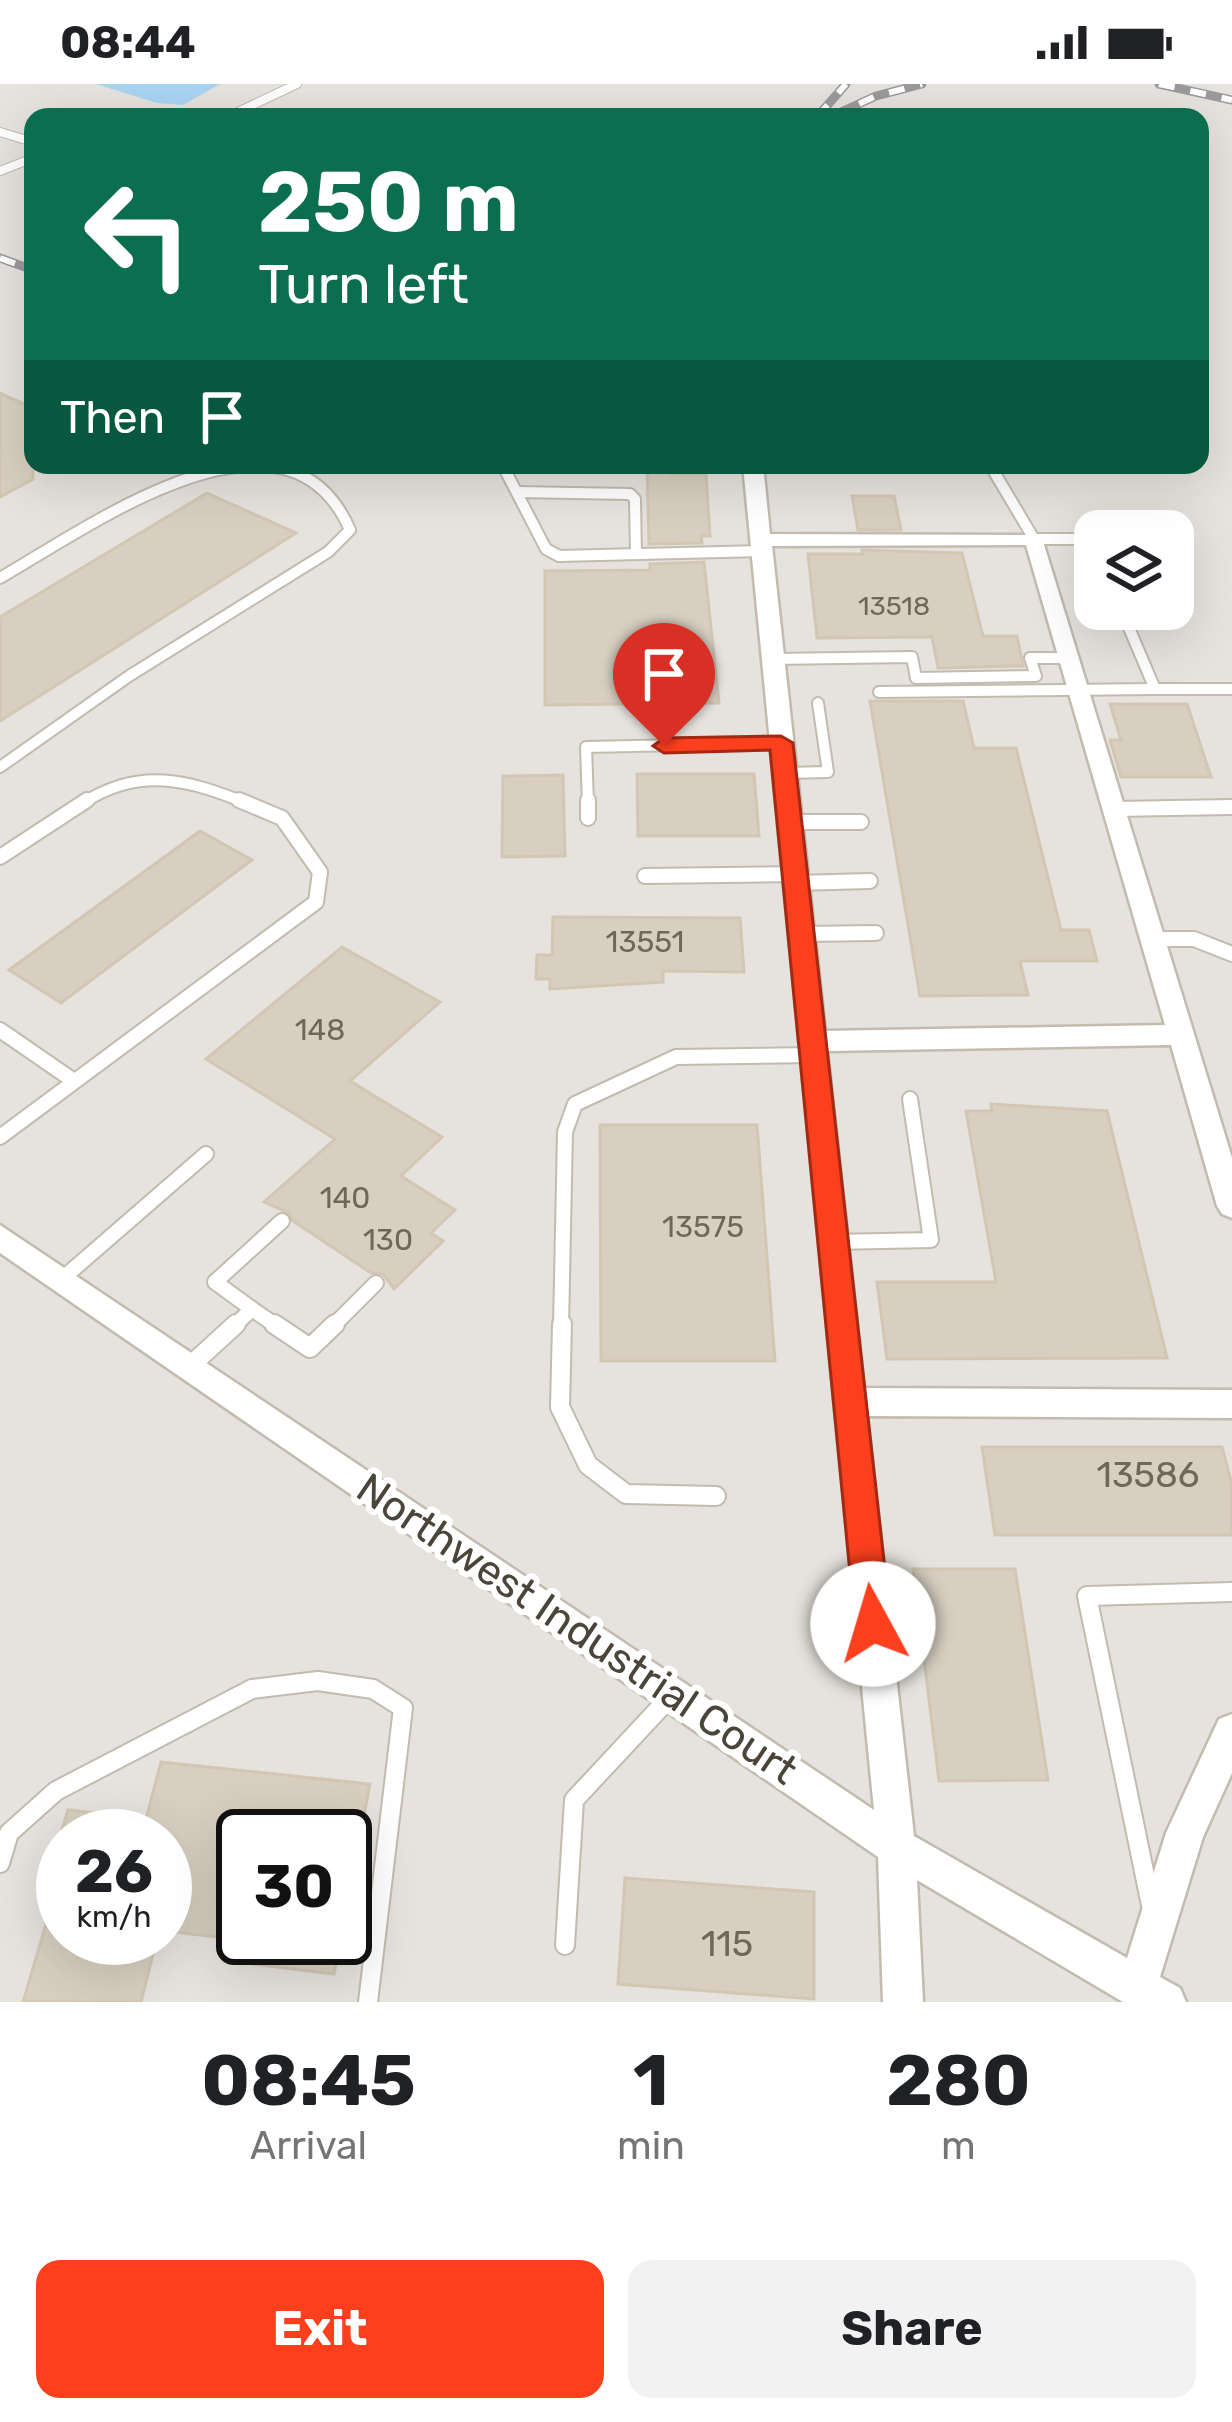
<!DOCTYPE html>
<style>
body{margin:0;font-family:Rubik,sans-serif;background:#f2f2f2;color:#202124;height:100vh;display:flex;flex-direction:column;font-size:45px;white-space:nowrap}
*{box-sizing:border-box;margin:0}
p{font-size:39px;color:#757577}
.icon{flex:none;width:66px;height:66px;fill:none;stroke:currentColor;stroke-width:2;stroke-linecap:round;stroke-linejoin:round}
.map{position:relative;height:1918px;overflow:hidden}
.drawer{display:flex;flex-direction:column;background:#fff;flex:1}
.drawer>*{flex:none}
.hud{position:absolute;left:24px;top:24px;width:1185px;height:366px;border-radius:24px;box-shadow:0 12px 48px #0002;background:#0b6e4f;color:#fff;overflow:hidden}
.tools{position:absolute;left:1074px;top:426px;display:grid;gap:24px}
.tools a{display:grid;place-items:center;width:120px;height:120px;border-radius:24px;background:#fff;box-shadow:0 12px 48px #0002;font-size:60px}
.speed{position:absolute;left:36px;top:1725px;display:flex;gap:24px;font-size:60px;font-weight:700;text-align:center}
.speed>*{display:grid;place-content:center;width:156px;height:156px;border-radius:50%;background:#fff;box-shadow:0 12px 48px #0002;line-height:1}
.speed small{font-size:30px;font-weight:400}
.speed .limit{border:6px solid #111;border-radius:18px;background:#fff;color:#111}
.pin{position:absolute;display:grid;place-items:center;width:102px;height:102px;color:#fff;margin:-123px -51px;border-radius:50% 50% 50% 0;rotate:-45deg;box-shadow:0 0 12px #0007}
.pin .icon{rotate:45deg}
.me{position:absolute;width:132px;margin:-66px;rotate:354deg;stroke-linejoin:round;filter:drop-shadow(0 0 9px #0008)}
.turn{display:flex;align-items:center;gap:42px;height:252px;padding:0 36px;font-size:54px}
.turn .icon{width:156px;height:156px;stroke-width:2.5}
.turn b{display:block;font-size:84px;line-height:102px}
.then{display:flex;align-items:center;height:114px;padding:0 36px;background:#0003;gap:24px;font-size:45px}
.eta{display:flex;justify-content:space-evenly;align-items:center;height:204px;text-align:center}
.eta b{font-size:72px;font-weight:700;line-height:84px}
.button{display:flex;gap:24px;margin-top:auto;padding:24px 36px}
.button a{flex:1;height:138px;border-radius:24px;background:#fc3f1d;color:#fff;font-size:48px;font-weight:700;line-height:138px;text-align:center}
.button a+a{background:#f2f2f2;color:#202124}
.status{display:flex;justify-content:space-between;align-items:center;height:84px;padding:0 60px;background:#fff;direction:ltr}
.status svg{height:33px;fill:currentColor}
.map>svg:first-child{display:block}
</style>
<div class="status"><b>08:44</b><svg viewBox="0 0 49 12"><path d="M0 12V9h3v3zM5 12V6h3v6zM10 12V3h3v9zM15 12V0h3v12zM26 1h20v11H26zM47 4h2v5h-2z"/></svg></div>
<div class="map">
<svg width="1232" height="1918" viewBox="0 0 1232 1918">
<rect width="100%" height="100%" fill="#f6f3ec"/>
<path fill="#e6e2dd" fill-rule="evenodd" d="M0 0H1232V1918H0ZM33 33H1200V381H33ZM1095 447H1173V525H1095ZM63 1752H165V1854H63ZM243 1752H345V1854H243Z"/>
<path fill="#a9d4f2" d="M96 0H220L183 21 157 19Z"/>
<g fill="#d8cfc1" stroke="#d3c7b4" stroke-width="3">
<path d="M0 309 33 324V395L0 413Z"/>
<path d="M647 381H671L672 391H706L710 452H701L702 459 649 460Z"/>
<path d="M207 409 296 449 0 637V533Z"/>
<path d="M852 412H894L901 446H858Z"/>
<path d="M862 466 962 469 983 552H1017L1023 582 938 584 932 553 817 554 808 470H863Z"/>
<path d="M704 478 719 619 545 621V487L650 486V480Z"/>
<path d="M870 617H963L974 664H1016L1061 846H1089L1097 877H1020L1028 911 920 912Z"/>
<path d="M1110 620H1187L1211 693H1121L1110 656H1121Z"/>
<path d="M637 690H754L759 752H638Z"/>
<path d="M563 691 565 772 502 773 503 692Z"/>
<path d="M200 747 252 776 61 919 9 886Z"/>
<path d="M553 833 740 834 744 888 663 887V898L550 905V895H536L537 871H552Z"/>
<path d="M342 863 440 918 350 997 442 1053 401 1092 455 1126 431 1149 443 1157 394 1205 383 1190 371 1189 293 1137 289 1129 264 1118 335 1055 206 975Z"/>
<path d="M991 1020 1107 1027 1167 1274 887 1275 877 1198H996L966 1027H992Z"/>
<path d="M600 1041H757L775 1277H601Z"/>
<path d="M982 1363H1222L1232 1401V1451H995Z"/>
<path d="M913 1485H1015L1048 1696 939 1697Z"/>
<path d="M161 1678 370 1700 360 1752H243V1856L165 1847V1752H60L68 1726 146 1735Z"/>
<path d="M625 1794 814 1808V1915L618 1900Z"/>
<path d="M57 1803 63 1804V1854H157L141 1918H23Z"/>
<path d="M259 1854H341L334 1890 253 1880Z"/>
</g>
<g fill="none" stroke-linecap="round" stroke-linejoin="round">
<g stroke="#c2bbae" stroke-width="10">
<g id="service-far3">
<path d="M227 33 297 0"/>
<path d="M0 48 33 58"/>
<path d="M0 87 33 74"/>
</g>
</g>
<g stroke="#c2bbae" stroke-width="14">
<g id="service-far2">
<path d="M990 381 1034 455H1088L1095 462"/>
<path d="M503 382 546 465 559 472 762 467"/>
<path d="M517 408 630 410 635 415 636 470"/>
<path d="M0 494C86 445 286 298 350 446L328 468 129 592 0 683"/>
<path d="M1121 525 1155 605H1232"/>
<path d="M773 575 912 573 916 594 1036 592 1030 574H1069"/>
<path d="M879 608 1155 605"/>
<path d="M784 689 828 688 818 619"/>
<path d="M83 719C140 682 189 696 246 719"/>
<path d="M588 719 586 663 781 659"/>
</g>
</g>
<g stroke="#c2bbae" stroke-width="18">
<g id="service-far1">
<path d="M588 716V734"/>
<path d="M1114 725 1232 723"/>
<path d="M789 738H861"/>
<path d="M0 773 87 716"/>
<path d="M645 792 795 790"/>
<path d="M795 799 870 797"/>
<path d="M801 850 876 849"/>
<path d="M1153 855H1194L1232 870"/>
<path d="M0 946 74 997"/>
<path d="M0 1053 316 818 320 788 282 734 239 716"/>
<path d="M833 1158 931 1156 910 1015"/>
<path d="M62 1195 206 1070"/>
<path d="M252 1225 278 1243"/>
<path d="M233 1243 252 1225 215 1198 282 1137"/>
<path d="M332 1243 376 1199"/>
<path d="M561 1243 565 1048 575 1020 676 973 813 971"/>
</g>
</g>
<g stroke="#c2bbae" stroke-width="22">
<g id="service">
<path d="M274 1240 310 1264 335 1240"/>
<path d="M562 1240 560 1323 588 1381 626 1410 716 1412"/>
<path d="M190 1282 236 1240"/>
<path d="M0 1779 9 1749 56 1707 252 1605 318 1597 373 1605 403 1624 368 1918"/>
<path d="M1151 1821 1087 1512 1232 1508"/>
<path d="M565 1861 574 1716 672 1611"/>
</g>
</g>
<g stroke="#c2bbae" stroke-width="5">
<path id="minor" d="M743 381H763L770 450 1041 451 1232 1074V1134L1222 1130 1217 1122 1171 961 827 967 864 1304 1232 1306V1334L867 1332 914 1752 1127 1874 1166 1749 1219 1635 1232 1630V1689L1203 1753 1160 1893 1180 1904 1186 1918H1123L917 1796 923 1918H883L878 1773 0 1169V1141L874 1726ZM1026 461 1165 941 825 947 772 462Z"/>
</g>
<use href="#service-far3" stroke="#fff" stroke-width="8"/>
<use href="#service-far2" stroke="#fff" stroke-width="10"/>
<use href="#service-far1" stroke="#fff" stroke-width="14"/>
<use href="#service" stroke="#fff" stroke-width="18"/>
<use href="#minor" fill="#fff" fill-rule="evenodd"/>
<g stroke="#9a9a9a" stroke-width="9">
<g id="rail">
<path d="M1159 0 1232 16"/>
<path d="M817 33 846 0"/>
<path d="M830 33 876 12 922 0"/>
<path d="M0 174 33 186"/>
</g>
</g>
<use href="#rail" stroke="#fff" stroke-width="6" stroke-dasharray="16" stroke-linecap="butt"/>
</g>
<path fill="#fc3f1d" stroke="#a42913" stroke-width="3" d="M781 652 793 659 891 1540 885 1552 873 1557 861 1552 855 1540 770 666 664 669 653 662 664 654Z"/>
<g text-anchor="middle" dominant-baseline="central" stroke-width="12" stroke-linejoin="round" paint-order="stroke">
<g font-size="27" fill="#6e675b">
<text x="894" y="522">13518</text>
</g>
<g font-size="30" fill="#6e675b">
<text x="645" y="858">13551</text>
<text x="320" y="946">148</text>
<text x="345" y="1114">140</text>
<text x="703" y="1143">13575</text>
<text x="388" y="1156">130</text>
</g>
<g font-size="36" fill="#6e675b">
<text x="1148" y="1390">13586</text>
<text x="727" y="1859">115</text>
</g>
<g font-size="42" fill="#4b4439" stroke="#fff">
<text transform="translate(577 1545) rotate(34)">Northwest Industrial Court</text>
</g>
</g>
</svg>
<div class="tools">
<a><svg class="icon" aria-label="layers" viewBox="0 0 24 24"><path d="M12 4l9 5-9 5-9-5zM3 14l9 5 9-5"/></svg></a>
</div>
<div class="speed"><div>26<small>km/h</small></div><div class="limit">30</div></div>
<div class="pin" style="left:664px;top:662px;background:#d93025"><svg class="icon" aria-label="arrive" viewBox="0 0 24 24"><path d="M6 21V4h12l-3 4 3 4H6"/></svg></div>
<svg class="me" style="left:873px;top:1540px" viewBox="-20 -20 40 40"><circle r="19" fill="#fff"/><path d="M0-13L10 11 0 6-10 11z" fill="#fc3f1d"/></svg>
<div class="hud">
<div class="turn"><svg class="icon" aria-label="left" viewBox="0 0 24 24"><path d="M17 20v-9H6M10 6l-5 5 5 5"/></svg><div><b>250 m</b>Turn left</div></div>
<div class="then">Then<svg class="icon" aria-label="arrive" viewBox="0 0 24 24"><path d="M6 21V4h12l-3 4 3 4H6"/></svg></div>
</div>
</div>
<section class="drawer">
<div class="eta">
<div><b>08:45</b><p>Arrival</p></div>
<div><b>1</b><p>min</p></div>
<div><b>280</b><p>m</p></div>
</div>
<div class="button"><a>Exit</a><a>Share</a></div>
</section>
